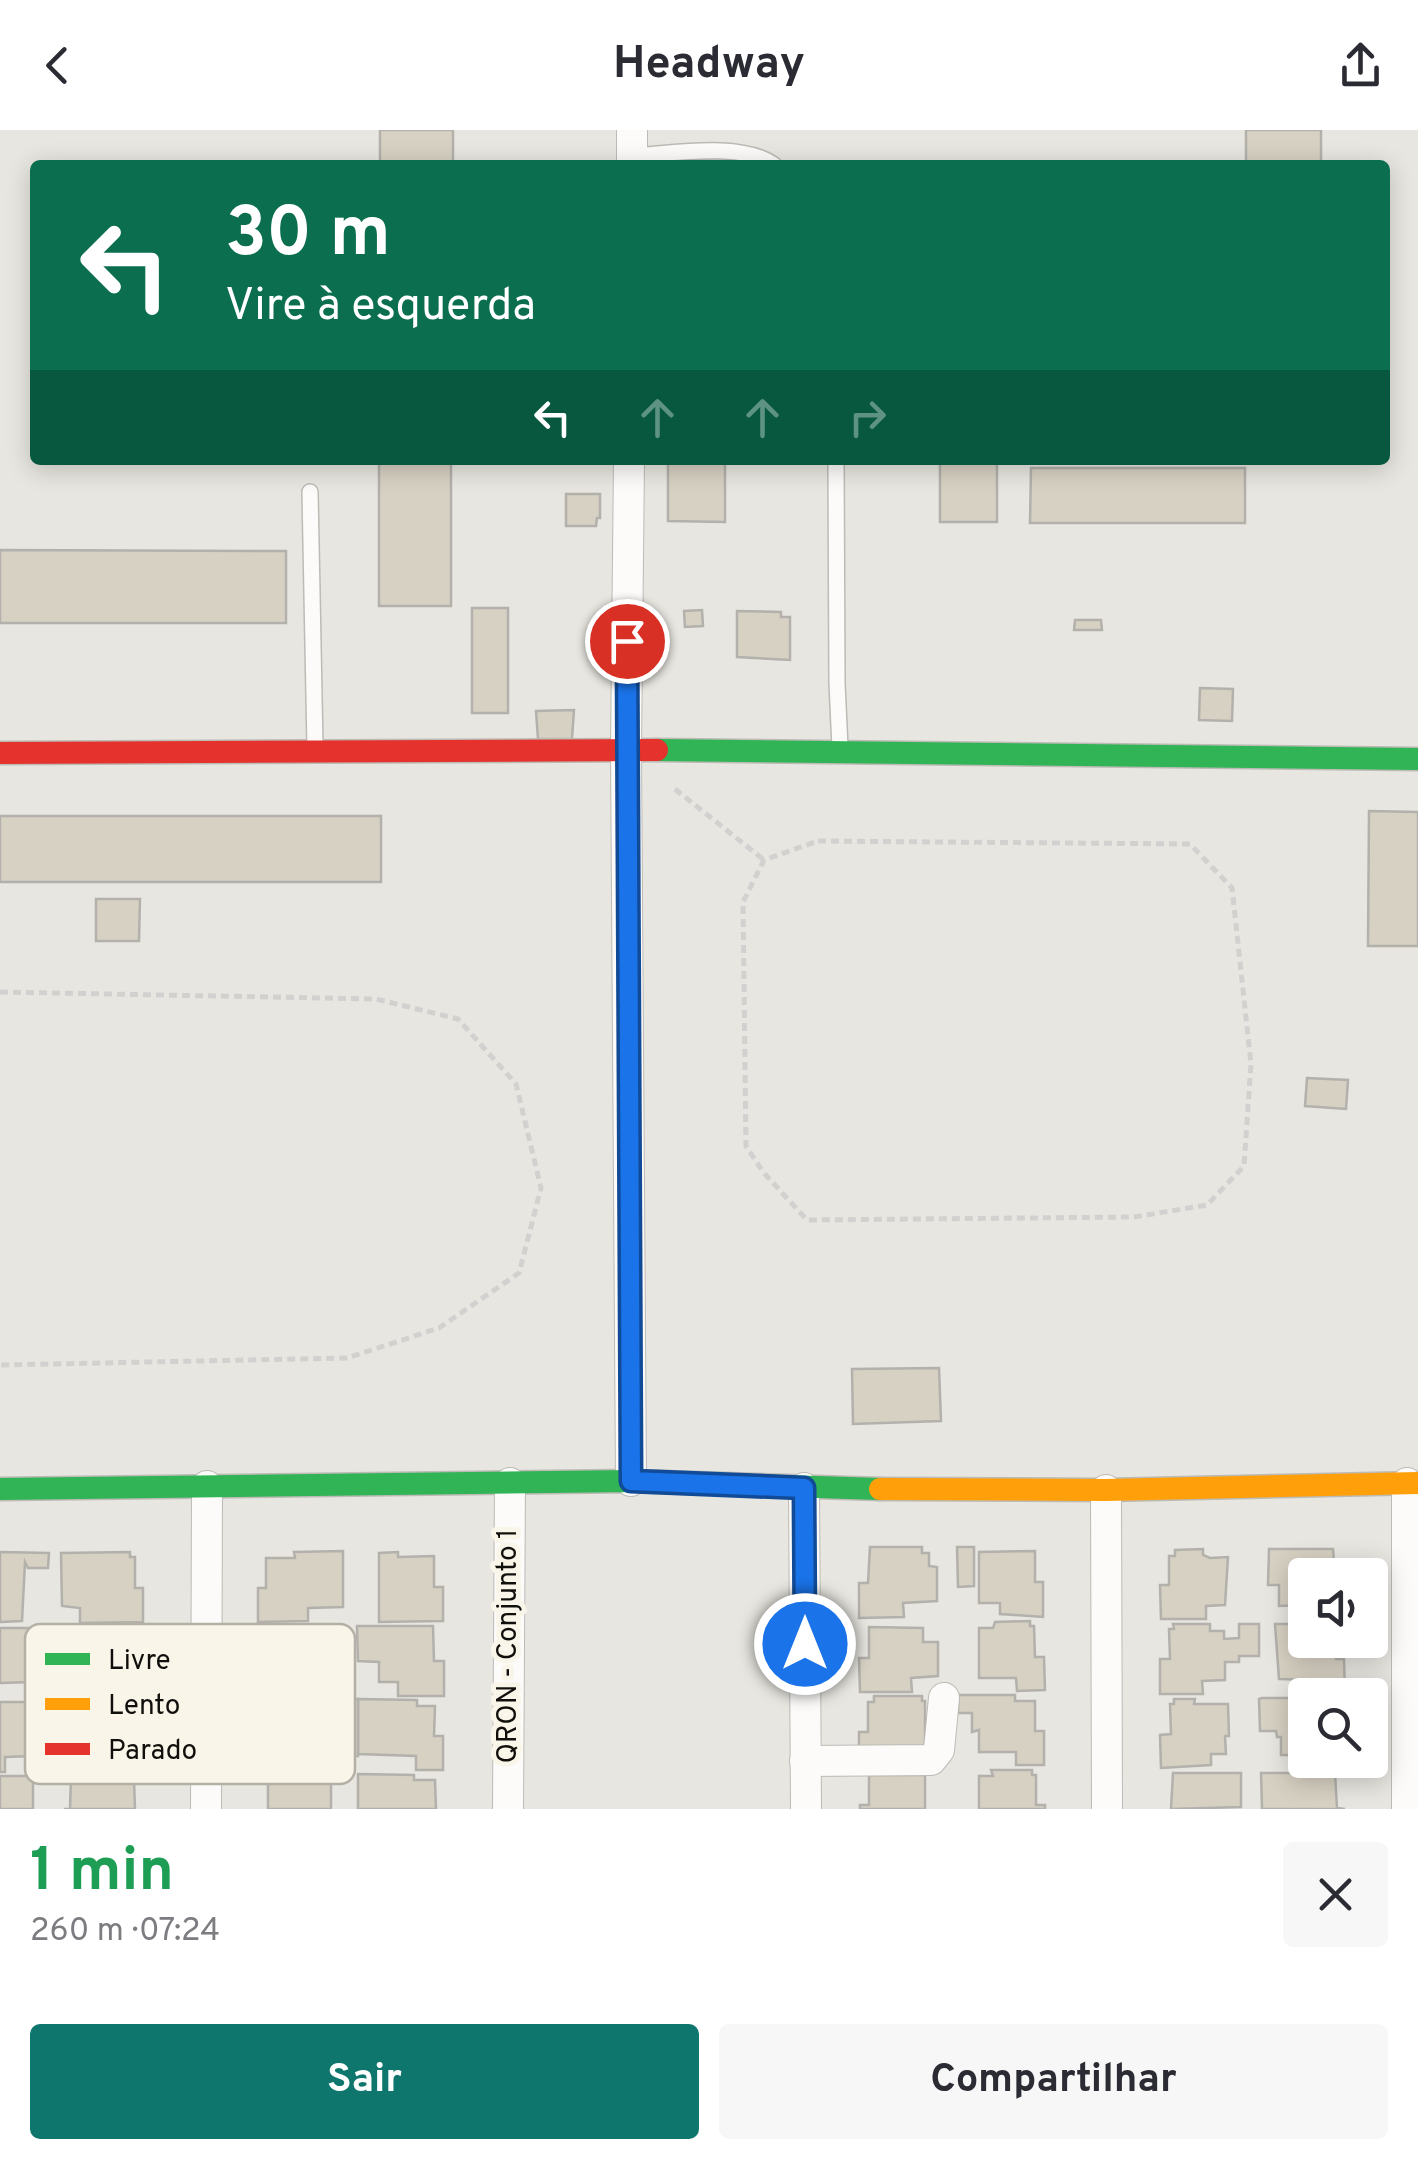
<!DOCTYPE html>
<html lang="pt">
<meta charset="utf-8">
<style>
body{margin:0;font-family:Overpass,sans-serif;background:#f7f7f7;color:#2b2b33;height:100vh;display:flex;flex-direction:column;font-size:38px;white-space:nowrap}
*{box-sizing:border-box;margin:0}
p{font-size:32px;color:#7c7c81}
.icon{flex:none;width:55px;height:55px;fill:none;stroke:currentColor;stroke-width:2;stroke-linecap:round;stroke-linejoin:round}
.map{position:relative;height:1679px;overflow:hidden}
.details{display:flex;flex-direction:column;background:#fff;flex:1}
.details>*{flex:none}
.banner{position:absolute;left:30px;top:30px;width:1360px;height:305px;border-radius:10px;box-shadow:0 5px 25px #0003;background:#0b6e4f;color:#fff;overflow:hidden}
.buttons{position:absolute;left:1288px;top:1428px;display:grid;gap:20px}
.buttons a{display:grid;place-items:center;width:100px;height:100px;border-radius:10px;background:#fff;box-shadow:0 5px 25px #0003;font-size:50px}
.pin{position:absolute;display:grid;place-items:center;width:85px;height:85px;color:#fff;margin:-42px;border:5px solid #fff;border-radius:50%;box-shadow:0 2px 10px #0007}
.me{position:absolute;width:110px;margin:-55px;rotate:0deg;stroke-linejoin:round;filter:drop-shadow(0 0 8px #0008)}
.turn{display:flex;align-items:center;gap:35px;height:210px;padding:0 30px;font-size:45px}
.turn .icon{width:130px;height:130px;stroke-width:2.5}
.turn b{display:block;font-size:70px;line-height:85px}
.lanes{display:flex;align-items:center;height:95px;padding:0 30px;background:#0003;justify-content:center;gap:50px;direction:ltr}
.lanes .off{opacity:.35}
.round{display:grid;place-items:center;flex:none;width:105px;height:105px;border-radius:10px;background:#f7f7f7}
.summary{display:flex;align-items:center;justify-content:space-between;height:170px;padding:0 30px}
h1{font-size:60px;font-weight:700;line-height:75px;color:#1e9e55}
.cta{display:flex;gap:20px;margin-top:auto;padding:20px 30px}
.cta a{flex:1;height:115px;border-radius:10px;background:#0f766e;color:#fff;font-size:40px;font-weight:700;line-height:115px;text-align:center}
.cta a+a{background:#f7f7f7;color:#2b2b33}
header{display:flex;justify-content:space-between;align-items:center;height:130px;padding:0 30px;background:#fff;font-size:45px;font-weight:700}
.map>svg:first-child{display:block}
</style>
<header><svg class="icon" aria-label="back" viewBox="0 0 24 24"><path d="M15 5l-7 7 7 7"/></svg>Headway<svg class="icon" aria-label="share" viewBox="0 0 24 24"><path d="M12 15V3M7 8l5-5 5 5M5 13v7h14v-7"/></svg></header>
<div class="map">
<svg width="1418" height="1679" viewBox="0 0 1418 1679">
<rect width="100%" height="100%" fill="#e8e6e0"/>
<g fill="#d7d1c3" stroke="#b3b1ac" stroke-width="2.5">
<rect x="380" y="0" width="73" height="35"/>
<rect x="1246" y="0" width="75" height="35"/>
<rect x="379" y="330" width="72" height="146"/>
<path d="M668 330H725V392L668 391Z"/>
<rect x="940" y="330" width="57" height="62"/>
<path d="M1031 338H1245V393H1030Z"/>
<path d="M566 364H600V388H597L596 396H566Z"/>
<path d="M0 420 286 421V493H0Z"/>
<rect x="472" y="478" width="36" height="105"/>
<path d="M702 480 703 496 685 497 684 481Z"/>
<path d="M737 481 781 482V487H790V530L737 527Z"/>
<path d="M1075 490H1101L1102 500H1074Z"/>
<path d="M1200 558 1233 559 1232 591 1199 590Z"/>
<path d="M574 580 572 609H538L536 581Z"/>
<path d="M1369 681 1418 682V816H1368Z"/>
<rect x="0" y="686" width="381" height="66"/>
<path d="M96 769H140L139 811H96Z"/>
<path d="M1307 948 1348 950 1346 979 1305 976Z"/>
<path d="M939 1238 941 1291 853 1294 852 1239Z"/>
<path d="M870 1417H922V1423H929V1436L937 1437V1471L903 1473 904 1487 859 1488V1453H868Z"/>
<path d="M957 1417H974V1456L958 1457Z"/>
<path d="M1203 1419V1425L1210 1428 1228 1427 1225 1475 1206 1476V1489H1161L1160 1455H1169V1426H1175V1420Z"/>
<path d="M1269 1419H1333L1335 1445H1305V1487H1300V1475L1279 1476V1455H1268Z"/>
<path d="M343 1421V1477L308 1478V1491L258 1492V1458H266V1428H295L294 1422Z"/>
<path d="M1035 1421V1452H1043V1487L1000 1484V1473H979V1422Z"/>
<path d="M0 1422 49 1423 48 1438H28L25 1432 22 1491 0 1492Z"/>
<path d="M130 1422V1427H135V1458H143V1492L80 1493V1478L62 1476 61 1423Z"/>
<path d="M398 1422V1427L434 1426V1457H443V1491L379 1492V1423Z"/>
<path d="M1030 1491V1496H1034L1035 1527H1044L1045 1560 1017 1561 1016 1548H979V1498H993L995 1492Z"/>
<path d="M1173 1494H1210V1501H1224V1509L1239 1508V1494H1259V1526H1239V1532H1225V1550L1202 1551 1203 1564H1160V1529H1170L1169 1499H1174Z"/>
<path d="M1275 1494H1305V1510H1336V1529H1344L1345 1563H1317V1550L1279 1549Z"/>
<path d="M357 1496H433L434 1531H444V1566H398V1552H379V1532L358 1531Z"/>
<path d="M869 1497 923 1498V1512H938V1546L911 1548 912 1562H860L859 1528H869Z"/>
<path d="M0 1498H32V1552L0 1553Z"/>
<path d="M958 1565H1015V1571H1035V1601H1044V1635H1016V1622H979V1600L972 1602V1583H958Z"/>
<path d="M874 1566H922V1571H925V1622L859 1636V1602H868V1572H874Z"/>
<path d="M1262 1568H1305V1625H1281V1607H1277L1276 1601H1260L1259 1569Z"/>
<path d="M358 1569 417 1570V1576H435L434 1606H443V1640H416V1626L358 1624Z"/>
<path d="M358 1569V1626L302 1627V1641L259 1640V1606H268V1577H273V1571Z"/>
<path d="M1174 1569H1195L1194 1574H1228L1229 1606H1225L1226 1624H1211V1635L1161 1638 1160 1605 1171 1604 1170 1574H1174Z"/>
<path d="M0 1572H37L36 1626 5 1627V1642H0Z"/>
<path d="M991 1640H1032V1645H1036V1675H1045V1679H979V1646H993Z"/>
<path d="M1173 1643H1241V1677L1171 1679Z"/>
<path d="M1261 1643H1335L1337 1678 1345 1679H1262Z"/>
<path d="M358 1644 414 1645V1650H435L436 1679H358Z"/>
<path d="M869 1645H925V1679H860V1675H869Z"/>
<rect x="0" y="1646" width="33" height="33"/>
<path d="M71 1646H130V1650H134L135 1679H64H70Z"/>
<path d="M268 1650 331 1652V1679H268Z"/>
</g>
<g fill="none" stroke-linecap="round" stroke-linejoin="round">
<g stroke="#bdbbb6" stroke-width="18">
<g id="lane">
<path d="M632 26C671 24 741 11 774 35"/>
<path d="M836 330 837 553 840 618"/>
<path d="M310 362 315 617"/>
</g>
</g>
<g stroke="#bdbbb6" stroke-width="32">
<g id="street">
<path d="M632 35V0"/>
<path d="M629 330 626 620 631 1351"/>
<path d="M1407 1353V1679"/>
<path d="M804 1358 806 1679"/>
<path d="M1106 1360 1107 1679"/>
<path d="M805 1631 931 1630 939 1620 944 1568"/>
<path d="M206 1679 207 1356"/>
<path d="M508 1679 510 1353"/>
</g>
</g>
<g stroke="#bdbbb6" stroke-width="25">
<g id="fast">
<path d="M657 620 1418 629"/>
<path d="M0 1359 631 1351 880 1359"/>
</g>
</g>
<g stroke="#bdbbb6" stroke-width="25">
<path id="slow" d="M880 1359 1106 1360 1418 1353"/>
</g>
<g stroke="#bdbbb6" stroke-width="25">
<path id="jam" d="M0 623 657 620"/>
</g>
<g stroke="#d2d1cf" stroke-width="5" stroke-dasharray="8 5" stroke-linecap="butt">
<path d="M675 659 764 730"/>
<path d="M818 711 1190 714 1232 758 1251 934 1244 1036 1207 1075 1134 1087 807 1090 763 1042 746 1016 743 772 764 730Z"/>
<path d="M0 862 376 869 458 889 516 954 541 1058 519 1143 439 1198 347 1228 0 1235"/>
</g>
<use href="#lane" stroke="#fcfbfa" stroke-width="15"/>
<use href="#street" stroke="#fcfbfa" stroke-width="30"/>
<use href="#fast" stroke="#30b455" stroke-width="22"/>
<use href="#slow" stroke="#ff9f0a" stroke-width="22"/>
<use href="#jam" stroke="#e5322d" stroke-width="22"/>
</g>
<g fill="none" stroke-linecap="round" stroke-linejoin="round">
<g stroke="#114b97" stroke-width="25">
<path id="route" d="M627 511 631 1351 804 1358 805 1514"/>
</g>
<use href="#route" stroke="#1a73e8" stroke-width="18"/>
</g>
<g text-anchor="middle" dominant-baseline="central" stroke-width="10" stroke-linejoin="round" paint-order="stroke">
<g font-size="28" fill="#100f0b" stroke="#faf5e9">
<text transform="translate(509 1516) rotate(-90)">QRON - Conjunto 1</text>
</g>
</g>
<rect x="25" y="1494" width="330" height="160" rx="15" fill="#faf5e9" stroke="#b4b0a6" stroke-width="2.5"/>
<rect x="45" y="1523" width="45" height="12" fill="#30b455"/>
<rect x="45" y="1568" width="45" height="12" fill="#ff9f0a"/>
<rect x="45" y="1613" width="45" height="12" fill="#e5322d"/>
<g font-size="28" fill="#100f0b">
<text x="108" y="1539">Livre</text>
<text x="108" y="1584">Lento</text>
<text x="108" y="1629">Parado</text>
</g>
</svg>
<div class="buttons">
<a><svg class="icon" aria-label="sound" viewBox="0 0 24 24"><path d="M4 9h4l5-4v14l-5-4H4zM17 9q2 3 0 6"/></svg></a>
<a><svg class="icon" aria-label="search" viewBox="0 0 24 24"><circle cx="10" cy="10" r="6"/><path d="M15 15l6 6"/></svg></a>
</div>
<div class="pin" style="left:627px;top:511px;background:#d93025"><svg class="icon" aria-label="arrive" viewBox="0 0 24 24"><path d="M6 21V4h12l-3 4 3 4H6"/></svg></div>
<svg class="me" style="left:805px;top:1514px" viewBox="-20 -20 40 40"><circle r="17" fill="#1a73e8" stroke="#fff" stroke-width="3"/><path d="M0-11L8 9 0 5-8 9z" fill="#fff"/></svg>
<div class="banner">
<div class="turn"><svg class="icon" aria-label="left" viewBox="0 0 24 24"><path d="M17 20v-9H6M10 6l-5 5 5 5"/></svg><div><b>30 m</b>Vire à esquerda</div></div>
<div class="lanes"><svg class="icon" aria-label="left" viewBox="0 0 24 24"><path d="M17 20v-9H6M10 6l-5 5 5 5"/></svg><svg class="icon off" aria-label="ahead" viewBox="0 0 24 24"><path d="M12 20V5M6 11l6-6 6 6"/></svg><svg class="icon off" aria-label="ahead" viewBox="0 0 24 24"><path d="M12 20V5M6 11l6-6 6 6"/></svg><svg class="icon off" aria-label="right" viewBox="0 0 24 24"><path d="M7 20v-9h11M14 6l5 5-5 5"/></svg></div>
</div>
</div>
<section class="details">
<div class="summary"><div><h1>1 min</h1><p>260 m · 07:24</p></div><a class="round"><svg class="icon" aria-label="close" viewBox="0 0 24 24"><path d="M6 6l12 12M18 6L6 18"/></svg></a></div>
<div class="cta"><a>Sair</a><a>Compartilhar</a></div>
</section>
